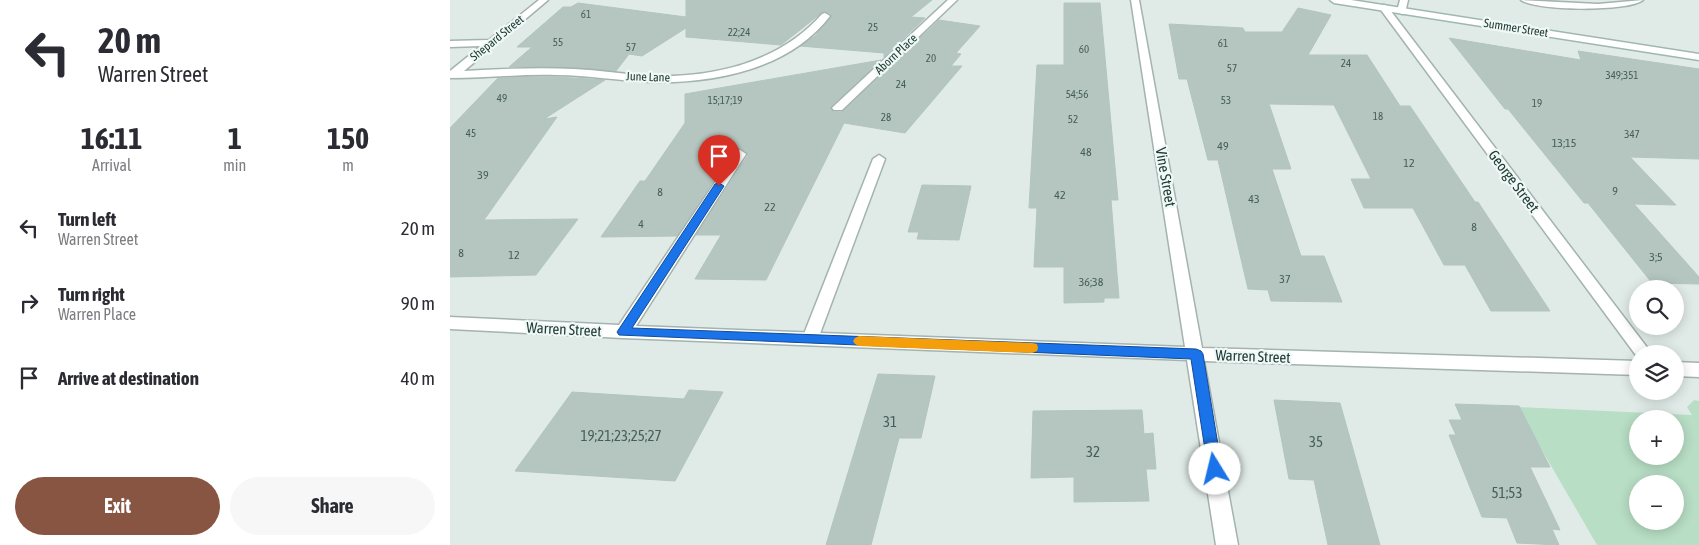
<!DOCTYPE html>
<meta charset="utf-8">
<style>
body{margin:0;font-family:"Asap Condensed",sans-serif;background:#f7f7f7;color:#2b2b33;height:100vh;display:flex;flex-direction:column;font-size:19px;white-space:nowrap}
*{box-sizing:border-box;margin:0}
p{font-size:16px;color:#7c7c81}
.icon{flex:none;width:28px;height:28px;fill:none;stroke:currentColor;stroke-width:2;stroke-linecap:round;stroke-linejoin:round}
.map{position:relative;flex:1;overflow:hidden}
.panel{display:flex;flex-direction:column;background:#fff;width:450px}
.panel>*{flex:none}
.banner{background:#fff;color:#2b2b33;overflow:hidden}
.tools{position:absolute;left:1179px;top:280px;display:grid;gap:10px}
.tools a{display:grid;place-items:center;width:55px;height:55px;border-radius:50%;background:#fff;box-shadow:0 2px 12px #0003;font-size:25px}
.pin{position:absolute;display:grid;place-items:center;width:42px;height:42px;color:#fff;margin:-51px -21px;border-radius:50% 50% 50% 0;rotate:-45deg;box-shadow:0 0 5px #0007}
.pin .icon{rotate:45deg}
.me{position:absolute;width:55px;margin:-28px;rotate:351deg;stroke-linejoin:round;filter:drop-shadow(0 0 4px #0008)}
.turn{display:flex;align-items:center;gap:18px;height:105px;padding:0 15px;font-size:22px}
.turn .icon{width:65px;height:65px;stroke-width:2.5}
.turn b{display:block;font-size:35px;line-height:42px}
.eta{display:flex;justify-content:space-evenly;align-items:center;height:85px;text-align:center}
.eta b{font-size:30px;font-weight:700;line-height:35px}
.action{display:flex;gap:10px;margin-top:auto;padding:10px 15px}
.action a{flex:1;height:58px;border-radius:30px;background:#875541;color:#fff;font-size:20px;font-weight:700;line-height:58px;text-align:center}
.action a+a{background:#f7f7f7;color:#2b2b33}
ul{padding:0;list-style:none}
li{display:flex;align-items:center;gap:15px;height:75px;padding:0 15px}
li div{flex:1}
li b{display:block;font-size:19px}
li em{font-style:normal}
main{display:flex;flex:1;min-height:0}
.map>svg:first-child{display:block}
</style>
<main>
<section class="panel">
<div class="banner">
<div class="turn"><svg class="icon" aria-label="left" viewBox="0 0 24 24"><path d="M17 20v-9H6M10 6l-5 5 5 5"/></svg><div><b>20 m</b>Warren Street</div></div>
</div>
<div class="eta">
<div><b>16:11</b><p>Arrival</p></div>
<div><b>1</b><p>min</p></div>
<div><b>150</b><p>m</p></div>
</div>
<ul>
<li><svg class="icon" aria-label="left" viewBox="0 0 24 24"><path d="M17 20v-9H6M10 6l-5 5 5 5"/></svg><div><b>Turn left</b><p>Warren Street</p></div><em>20 m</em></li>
<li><svg class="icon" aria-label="right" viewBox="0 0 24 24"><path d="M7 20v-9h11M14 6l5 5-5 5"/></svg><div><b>Turn right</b><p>Warren Place</p></div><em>90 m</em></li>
<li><svg class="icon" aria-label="arrive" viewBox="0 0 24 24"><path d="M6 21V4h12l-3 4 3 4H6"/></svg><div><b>Arrive at destination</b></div><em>40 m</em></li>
</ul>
<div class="action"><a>Exit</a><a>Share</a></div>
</section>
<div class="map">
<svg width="1249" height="545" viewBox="0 0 1249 545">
<rect width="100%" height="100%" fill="#e0ebe7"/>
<path fill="#b8dec5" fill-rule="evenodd" d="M1244 400 1249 401V545H1147L1067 407 1242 415 1237 407ZM1188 419H1225V456H1188ZM1188 484H1225V521H1188Z"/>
<g fill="#b5c6c0" stroke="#b2c5bf">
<path d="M236 0H482L461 17 475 18 434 57V53L350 46 365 36 381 17V14L374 11 331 45 236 37V28L192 56 179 54 166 71 110 67H59L82 47H67L113 7H121L128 3 236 17Z"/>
<path d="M614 3H650L668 200H661L669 298H654V302L614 303V267H584L587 208H579L587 65H614Z"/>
<path d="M848 8 881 15 858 55H917L950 106H960L1025 202H1028L1100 311H1041L1015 265H994L963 208H914L901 179H921L884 105 819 104 841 169H822L851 256H874L892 302 821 301 818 290 798 289 768 160H758L737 79H729L719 24 793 28 795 32H832Z"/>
<path d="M489 20 530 26 506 53 511 54 501 66H512L455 133 394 123 316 280 245 279 271 235H246L298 155 291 148 284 150 227 236 151 237 190 181H195L235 123V94L431 60 380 108 384 112H392Z"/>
<path d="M999 38 1131 60 1128 51 1249 69V159L1180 157 1226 205 1184 204 1249 277V284L1202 283 1138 203H1134L1058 109H1055Z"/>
<path d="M106 77 155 80 94 119 107 117 34 220 128 219 86 275 0 277V128L48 78Z"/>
<path d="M472 185 521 186 509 240 467 239 469 232H458Z"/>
<path d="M428 374 485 376 471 438H449L421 545H376Z"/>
<path d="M239 390 273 392 225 481 65 471 122 392 234 399Z"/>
<path d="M824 400 890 403 930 545H878L864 480 839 479Z"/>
<path d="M1005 404 1069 406 1100 467H1080L1110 530 1102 529 1109 545 1067 543 1057 518 1032 517 999 435H1006L999 420H1012Z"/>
<path d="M692 410 694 434 703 433 706 469H696L699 501 624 502V477L581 478 583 411Z"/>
</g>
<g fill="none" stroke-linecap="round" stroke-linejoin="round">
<g stroke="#a3b3af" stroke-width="3">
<g id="service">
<path d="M950 0H958L955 13 952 14 947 11Z"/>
<path d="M1071 0 1148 4 1193 0C1179 12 1085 11 1071 0Z"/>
<path d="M429 155 435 159 368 339 366 343 360 345 354 343 352 339 423 159Z"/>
</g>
</g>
<g stroke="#a3b3af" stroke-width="3">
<g id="minor">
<path d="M89 0H98L14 71C51 69 87 67 124 69 149 70 174 74 199 76 263 78 329 63 372 14L375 13 380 16C340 69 264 84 201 82 169 81 138 75 106 75 71 74 35 78 0 78V71L31 46 0 47V41L39 40Z"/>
<path d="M498 0H507L392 110H384L382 108 384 106Z"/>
<path d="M681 0H689L752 348 1188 361V375L754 361 788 545H766L737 360 173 338 0 329V317L169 325 286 151 290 150 296 154 186 326 735 347Z"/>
<path d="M934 5 937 6 1202 354H1188V358L931 10V6Z"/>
<path d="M1225 362 1249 363V377L1225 376Z"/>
</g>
</g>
<g stroke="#9eb7b1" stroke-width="3">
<path id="secondary" d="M880 0H901L1249 54V60L884 3Z"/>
</g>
<use href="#service" fill="#fff" fill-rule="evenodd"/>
<use href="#minor" fill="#fff" fill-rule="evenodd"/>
<use href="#secondary" fill="#fff" fill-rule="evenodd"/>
</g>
<path fill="#1a73e8" stroke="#114b97" d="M269 183 274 186 182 328 746 349 751 351 753 354 772 469 770 473 765 475 760 473 758 469 741 359 169 335 167 332 169 329 265 184Z"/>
<path fill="#f59e0b" d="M409 336 582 343 587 344 588 348 587 351 582 353 409 346 405 344 403 341 405 338Z"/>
<g text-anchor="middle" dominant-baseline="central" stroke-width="4.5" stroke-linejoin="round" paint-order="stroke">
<g font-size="11" fill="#455e59">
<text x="136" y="14">61</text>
<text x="423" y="27">25</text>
<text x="289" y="32">22;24</text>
<text x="108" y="42">55</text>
<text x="773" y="43">61</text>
<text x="181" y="47">57</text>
<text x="634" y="49">60</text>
<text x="481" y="58">20</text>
<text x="896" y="63">24</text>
<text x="782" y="68">57</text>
<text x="1172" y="75">349;351</text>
<text x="451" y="84">24</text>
<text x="627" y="94">54;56</text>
<text x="52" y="98">49</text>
<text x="275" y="100">15;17;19</text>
<text x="776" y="100">53</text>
<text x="1087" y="103">19</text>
<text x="928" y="116">18</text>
<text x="436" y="117">28</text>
<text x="623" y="119">52</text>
<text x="21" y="133">45</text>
<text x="1182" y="134">347</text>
</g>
<g font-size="12" fill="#203c37" stroke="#f0f8f5">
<text transform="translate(1066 28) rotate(9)">Summer Street</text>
<text transform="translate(47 38) rotate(-39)">Shepard Street</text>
<text transform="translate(446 54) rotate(-43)">Aborn Place</text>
<text transform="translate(198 77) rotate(2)">June Lane</text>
</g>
<g font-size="12" fill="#455e59">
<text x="1114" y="143">13;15</text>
<text x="773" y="146">49</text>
<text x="636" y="152">48</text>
<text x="959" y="163">12</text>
<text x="33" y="175">39</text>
<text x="1165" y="191">9</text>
<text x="210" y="192">8</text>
<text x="610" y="195">42</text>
<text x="804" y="199">43</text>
<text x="320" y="207">22</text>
<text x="191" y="224">4</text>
<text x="1024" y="227">8</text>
<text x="11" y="253">8</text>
<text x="64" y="255">12</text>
<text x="1206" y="257">3;5</text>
<text x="835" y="279">37</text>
<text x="641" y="282">36;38</text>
</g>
<g font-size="15" fill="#203c37" stroke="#f0f8f5">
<text transform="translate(716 177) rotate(80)">Vine Street</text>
<text transform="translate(1064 181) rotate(53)">George Street</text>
<text transform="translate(114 329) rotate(3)">Warren Street</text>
<text transform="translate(803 356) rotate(2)">Warren Street</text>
</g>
<g font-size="15" fill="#455e59">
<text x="440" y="421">31</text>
<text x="171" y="435">19;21;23;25;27</text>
<text x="866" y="441">35</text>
<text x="643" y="451">32</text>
<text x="1057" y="492">51;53</text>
</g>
</g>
</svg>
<div class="tools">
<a><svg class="icon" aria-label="search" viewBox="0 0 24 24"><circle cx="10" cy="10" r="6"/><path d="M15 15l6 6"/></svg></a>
<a><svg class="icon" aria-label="layers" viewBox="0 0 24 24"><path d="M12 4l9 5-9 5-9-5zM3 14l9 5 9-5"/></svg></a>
<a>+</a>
<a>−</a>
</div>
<div class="pin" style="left:269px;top:186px;background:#d93025"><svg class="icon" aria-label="arrive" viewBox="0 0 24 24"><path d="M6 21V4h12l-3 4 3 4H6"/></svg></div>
<svg class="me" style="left:765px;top:469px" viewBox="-20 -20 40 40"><circle r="19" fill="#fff"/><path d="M0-13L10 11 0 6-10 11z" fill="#1a73e8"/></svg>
</div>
</main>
